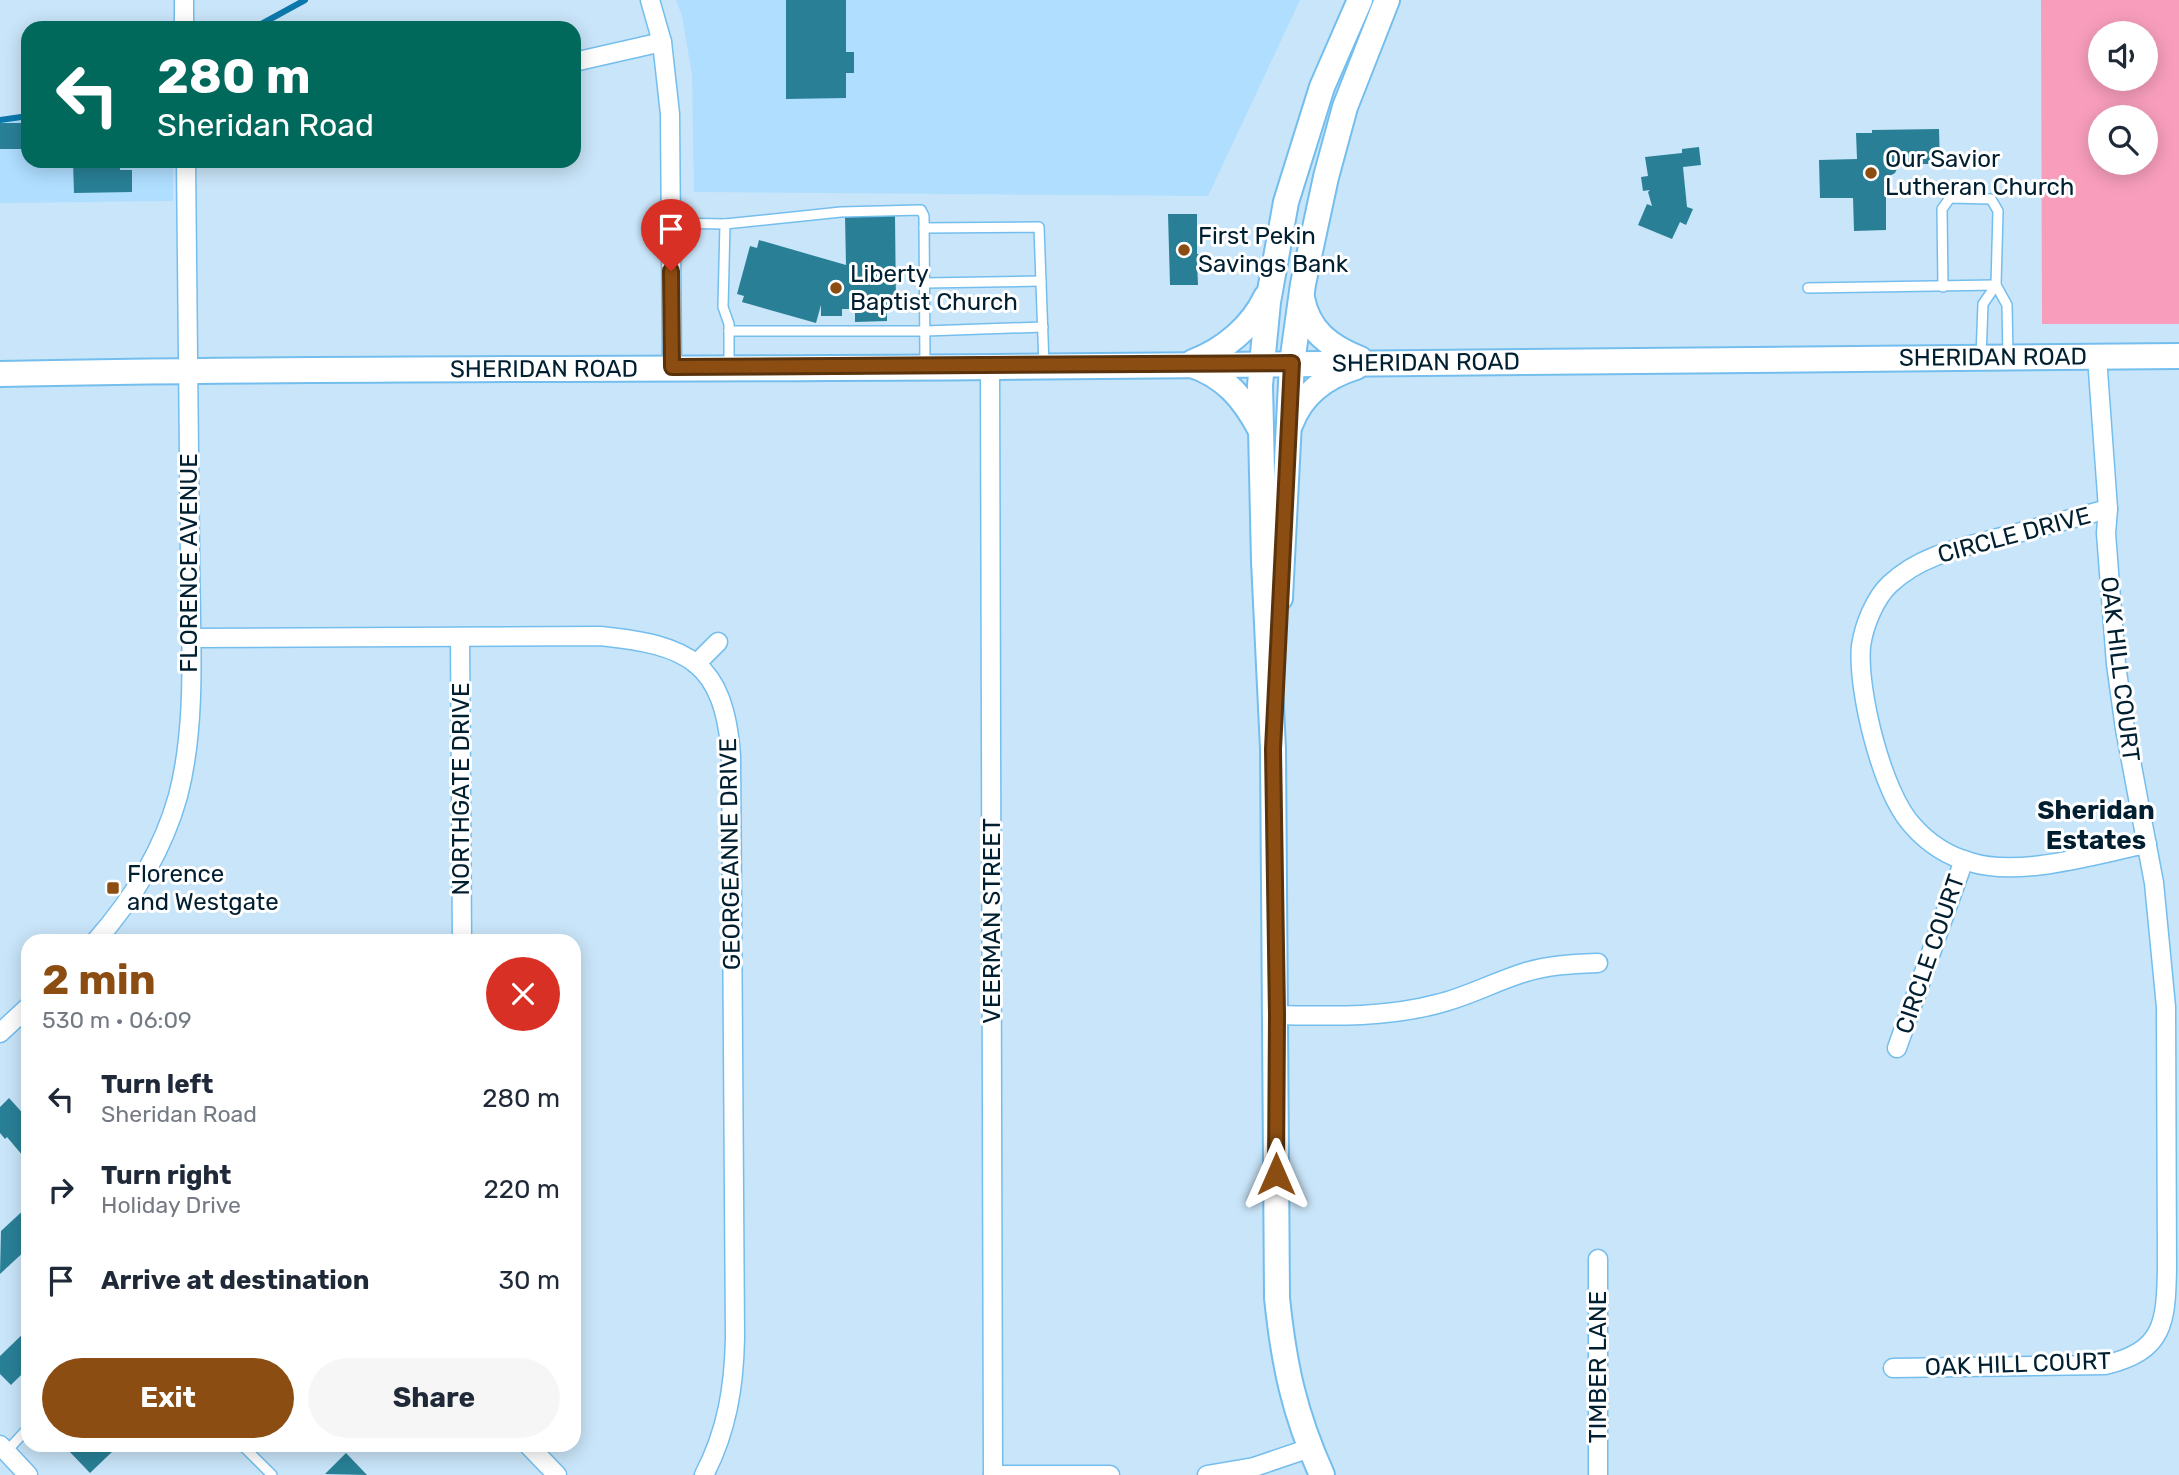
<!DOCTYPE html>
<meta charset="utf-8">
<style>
body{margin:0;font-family:Rubik,sans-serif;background:#f6f6f7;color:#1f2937;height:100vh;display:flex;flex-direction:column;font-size:26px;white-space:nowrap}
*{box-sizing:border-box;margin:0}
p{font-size:23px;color:#747a83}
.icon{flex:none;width:38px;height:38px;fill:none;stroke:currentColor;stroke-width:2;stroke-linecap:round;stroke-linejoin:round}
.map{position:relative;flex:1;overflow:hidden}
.details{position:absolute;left:21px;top:934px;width:560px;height:518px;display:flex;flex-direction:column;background:#fff;border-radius:21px;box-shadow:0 4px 18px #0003}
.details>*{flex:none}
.hud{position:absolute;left:21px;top:21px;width:560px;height:147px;border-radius:21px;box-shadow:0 4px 18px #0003;background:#00695c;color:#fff;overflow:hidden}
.controls{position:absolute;left:2088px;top:21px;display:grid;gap:14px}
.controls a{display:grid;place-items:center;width:70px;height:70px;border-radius:50%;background:#fff;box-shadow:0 4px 18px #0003;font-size:35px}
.pin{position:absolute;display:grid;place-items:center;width:60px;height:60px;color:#fff;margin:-72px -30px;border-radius:50% 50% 50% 0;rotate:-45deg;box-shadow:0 0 7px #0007}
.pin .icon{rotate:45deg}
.me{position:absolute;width:77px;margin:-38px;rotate:0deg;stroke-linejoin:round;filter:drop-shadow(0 0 5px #0008)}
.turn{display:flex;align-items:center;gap:24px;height:147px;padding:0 21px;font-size:32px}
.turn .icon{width:91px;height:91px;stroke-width:2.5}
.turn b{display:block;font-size:49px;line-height:60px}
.round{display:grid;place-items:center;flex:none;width:74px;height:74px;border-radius:37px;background:#f6f6f7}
.head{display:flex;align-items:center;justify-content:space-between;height:119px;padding:0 21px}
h1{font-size:42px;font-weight:700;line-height:52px;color:#8b4d11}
.primary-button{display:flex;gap:14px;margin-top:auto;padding:14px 21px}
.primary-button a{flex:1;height:80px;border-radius:42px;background:#8b4d11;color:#fff;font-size:28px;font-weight:700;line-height:80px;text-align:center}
.primary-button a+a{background:#f6f6f7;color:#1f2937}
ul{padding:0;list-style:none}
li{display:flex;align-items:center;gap:21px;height:91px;padding:0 21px}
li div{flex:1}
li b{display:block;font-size:26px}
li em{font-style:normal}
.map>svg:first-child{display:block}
</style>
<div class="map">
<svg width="2179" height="1475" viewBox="0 0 2179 1475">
<rect width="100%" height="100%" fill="#c9e5f9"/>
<g fill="#afdeff">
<path d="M676 0H1300L1208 196 694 192 692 75 682 16Z"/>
<path d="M28 119V161H173V201L0 203V121Z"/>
</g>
<path fill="#f89ebc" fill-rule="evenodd" d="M2041 0H2179V324H2042ZM2100 33H2146V79H2100ZM2100 117H2146V163H2100Z"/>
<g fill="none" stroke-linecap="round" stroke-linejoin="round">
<g stroke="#0b78ac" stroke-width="6">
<path d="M254 28 305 0"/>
<path d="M0 120 28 116"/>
</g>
</g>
<g fill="#298096">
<path d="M786 0H846V52H854V73H846V98L786 99Z"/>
<rect x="0" y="123" width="28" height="26"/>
<path d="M1939 129 1940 164H1899L1895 173 1886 178V230L1854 231 1853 198H1820L1819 160 1857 159 1856 133H1872V130Z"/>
<path d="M1699 147 1701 165 1683 167 1687 207 1693 209 1686 225 1680 222 1672 239 1638 225 1647 204 1652 206 1648 192 1650 190 1643 191 1641 177 1648 176 1645 157 1682 153V149Z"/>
<path d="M73 161H120V170H132V192L74 193Z"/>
<path d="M1168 214H1197V254H1204V261H1197L1198 285H1170Z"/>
<path d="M895 215 896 307H887V321L855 322V309H842V316H821V305L816 323 742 302 744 296 737 294 750 246 757 248 759 240 846 265 845 216Z"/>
<path d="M9 1098 28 1119V1162L7 1137 5 1139 0 1133V1107Z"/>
<path d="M28 1206V1248L0 1274 1 1231Z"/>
<path d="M28 1329V1368L11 1385 0 1374V1356Z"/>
<path d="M75 1446H111L114 1450 90 1473 69 1451Z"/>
<path d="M346 1453 367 1475 325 1474Z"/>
</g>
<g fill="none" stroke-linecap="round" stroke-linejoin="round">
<g stroke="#74beee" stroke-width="12">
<g id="lane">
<path d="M671 223 725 224 841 212 921 210 924 216 925 366"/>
<path d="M725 224 723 307 729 324V366"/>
<path d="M924 228 1039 227 1044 366"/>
<path d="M925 283 1041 281"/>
<path d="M1943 287 1942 209 1950 198 1991 199 1998 211 1996 285 2007 305 2008 356"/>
<path d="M1808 288 1996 285"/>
<path d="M729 331H925L1043 327"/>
<path d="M1981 357 1983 304 1996 285"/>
<path d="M243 1446 272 1475"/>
<path d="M6 1452 28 1428"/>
</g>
</g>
<g stroke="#74beee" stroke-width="21">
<g id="street">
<path d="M184 0V28"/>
<path d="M650 0 662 42 670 114 672 367"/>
<path d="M574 62 662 42"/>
<path d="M990 367 993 1475"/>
<path d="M2108 509C2074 518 2040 527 2006 536 1964 547 1922 554 1890 584 1875 598 1864 625 1861 646 1857 690 1882 793 1913 826 1928 843 1948 856 1970 862 2020 878 2095 854 2147 844"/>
<path d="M460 637 462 942"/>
<path d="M190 638 600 636C688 645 724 661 731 756L735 1338C734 1387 727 1431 704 1475"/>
<path d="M696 664 718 642"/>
<path d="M95 942C132 900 163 850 178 796 198 720 190 631 190 553 189 422 187 292 186 161"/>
<path d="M1277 1015C1330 1016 1385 1018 1437 1004 1467 997 1494 982 1523 973 1547 965 1573 964 1598 963"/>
<path d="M0 1033 28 1007"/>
<path d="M1897 1048 1964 860"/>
<path d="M1893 1368 2105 1365C2164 1351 2166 1323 2167 1268L2166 1007 2154 883 2125 729 2116 664 2106 533 2108 509 2097 357"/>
<path d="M0 1445 28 1475"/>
<path d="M529 1446 557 1475"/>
<path d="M993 1475H1110"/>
<path d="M1207 1475 1254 1467 1310 1448"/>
<path d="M1598 1475V1259"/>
</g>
</g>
<g stroke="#74beee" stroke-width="28">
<g id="secondary">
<path d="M1302 298C1308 331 1330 347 1360 359"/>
<path d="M1193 362C1224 350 1252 327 1266 297"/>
<path d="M1192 365C1225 376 1244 399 1260 429"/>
<path id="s1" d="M0 374C332 367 664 370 996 367 1391 363 1785 358 2179 356"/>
<path d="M1291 423C1302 394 1327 376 1356 367"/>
<path d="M1280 598 1292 363 1303 284 1326 177 1345 107 1387 0"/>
<path d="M1322 1475C1294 1413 1284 1365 1277 1298L1273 749 1264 561 1260 385 1268 302 1286 202 1322 87 1360 0"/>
</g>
</g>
<use href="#lane" stroke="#fff" stroke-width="9"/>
<use href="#street" stroke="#fff" stroke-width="18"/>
<use href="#secondary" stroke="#fff" stroke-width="24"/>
</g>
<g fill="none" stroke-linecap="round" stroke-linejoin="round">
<g stroke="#5a320b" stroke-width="18">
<path id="route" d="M671 271 672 367 1292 363 1273 749 1277 1015 1276 1174"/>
</g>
<use href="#route" stroke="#8b4d11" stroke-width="12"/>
</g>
<g fill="#8b4d11" stroke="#fff" stroke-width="2.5">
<circle cx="1871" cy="173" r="7"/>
<circle cx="1184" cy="250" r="7"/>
<circle cx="836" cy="288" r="7"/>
<rect x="106" y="881" width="14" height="14" rx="3.5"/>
</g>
<g text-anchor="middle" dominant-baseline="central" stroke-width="6" stroke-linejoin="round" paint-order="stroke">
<g font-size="24" fill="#001f31" stroke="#fff" text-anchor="start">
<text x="1885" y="159">Our Savior<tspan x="1885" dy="28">Lutheran Church</tspan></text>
<text x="1198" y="236">First Pekin<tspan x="1198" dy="28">Savings Bank</tspan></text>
<text x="850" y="274">Liberty<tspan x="850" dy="28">Baptist Church</tspan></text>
<text x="127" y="874">Florence<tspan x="127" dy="28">and Westgate</tspan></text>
</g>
<g font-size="24" fill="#001f31" stroke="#fff">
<text stroke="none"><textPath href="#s1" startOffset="1993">SHERIDAN ROAD</textPath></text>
<text stroke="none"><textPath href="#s1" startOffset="1426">SHERIDAN ROAD</textPath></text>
<text stroke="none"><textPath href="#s1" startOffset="544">SHERIDAN ROAD</textPath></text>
<text transform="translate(2014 535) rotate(-15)">CIRCLE DRIVE</text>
<text transform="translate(189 563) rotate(-90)">FLORENCE AVENUE</text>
<text transform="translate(2120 669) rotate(83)">OAK HILL COURT</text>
<text transform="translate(461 789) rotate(-90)">NORTHGATE DRIVE</text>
<text transform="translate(730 854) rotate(-91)">GEORGEANNE DRIVE</text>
<text transform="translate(992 921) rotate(-90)">VEERMAN STREET</text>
<text transform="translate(1930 954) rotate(-71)">CIRCLE COURT</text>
<text transform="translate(2018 1364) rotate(-2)">OAK HILL COURT</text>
<text transform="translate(1598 1367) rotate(-90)">TIMBER LANE</text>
</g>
<g font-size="26" font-weight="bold" fill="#001f31" stroke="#fff">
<text x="2096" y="810">Sheridan<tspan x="2096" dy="30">Estates</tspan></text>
</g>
</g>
</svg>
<div class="controls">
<a><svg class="icon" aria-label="sound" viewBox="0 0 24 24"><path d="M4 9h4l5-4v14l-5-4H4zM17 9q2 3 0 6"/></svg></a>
<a><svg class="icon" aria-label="search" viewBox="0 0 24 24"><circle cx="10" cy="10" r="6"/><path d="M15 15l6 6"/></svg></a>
</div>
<div class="pin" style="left:671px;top:271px;background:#d93025"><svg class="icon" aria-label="arrive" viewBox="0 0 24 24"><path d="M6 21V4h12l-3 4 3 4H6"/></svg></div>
<svg class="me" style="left:1276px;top:1174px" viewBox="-20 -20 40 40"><path d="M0-17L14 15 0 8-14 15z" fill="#8b4d11" stroke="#fff" stroke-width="4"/></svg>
<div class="hud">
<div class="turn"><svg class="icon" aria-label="left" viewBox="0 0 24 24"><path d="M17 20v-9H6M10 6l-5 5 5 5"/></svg><div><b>280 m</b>Sheridan Road</div></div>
</div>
<section class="details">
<div class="head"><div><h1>2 min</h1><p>530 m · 06:09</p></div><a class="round" style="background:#d93025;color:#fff"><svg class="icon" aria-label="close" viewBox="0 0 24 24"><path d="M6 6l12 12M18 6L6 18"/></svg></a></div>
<ul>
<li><svg class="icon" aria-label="left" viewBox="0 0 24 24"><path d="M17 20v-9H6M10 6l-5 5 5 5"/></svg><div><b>Turn left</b><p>Sheridan Road</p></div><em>280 m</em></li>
<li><svg class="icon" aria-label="right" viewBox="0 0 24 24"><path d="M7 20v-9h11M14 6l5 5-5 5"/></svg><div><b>Turn right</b><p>Holiday Drive</p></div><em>220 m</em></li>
<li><svg class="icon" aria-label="arrive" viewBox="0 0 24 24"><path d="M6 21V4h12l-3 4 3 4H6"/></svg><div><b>Arrive at destination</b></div><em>30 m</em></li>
</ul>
<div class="primary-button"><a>Exit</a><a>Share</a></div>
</section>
</div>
